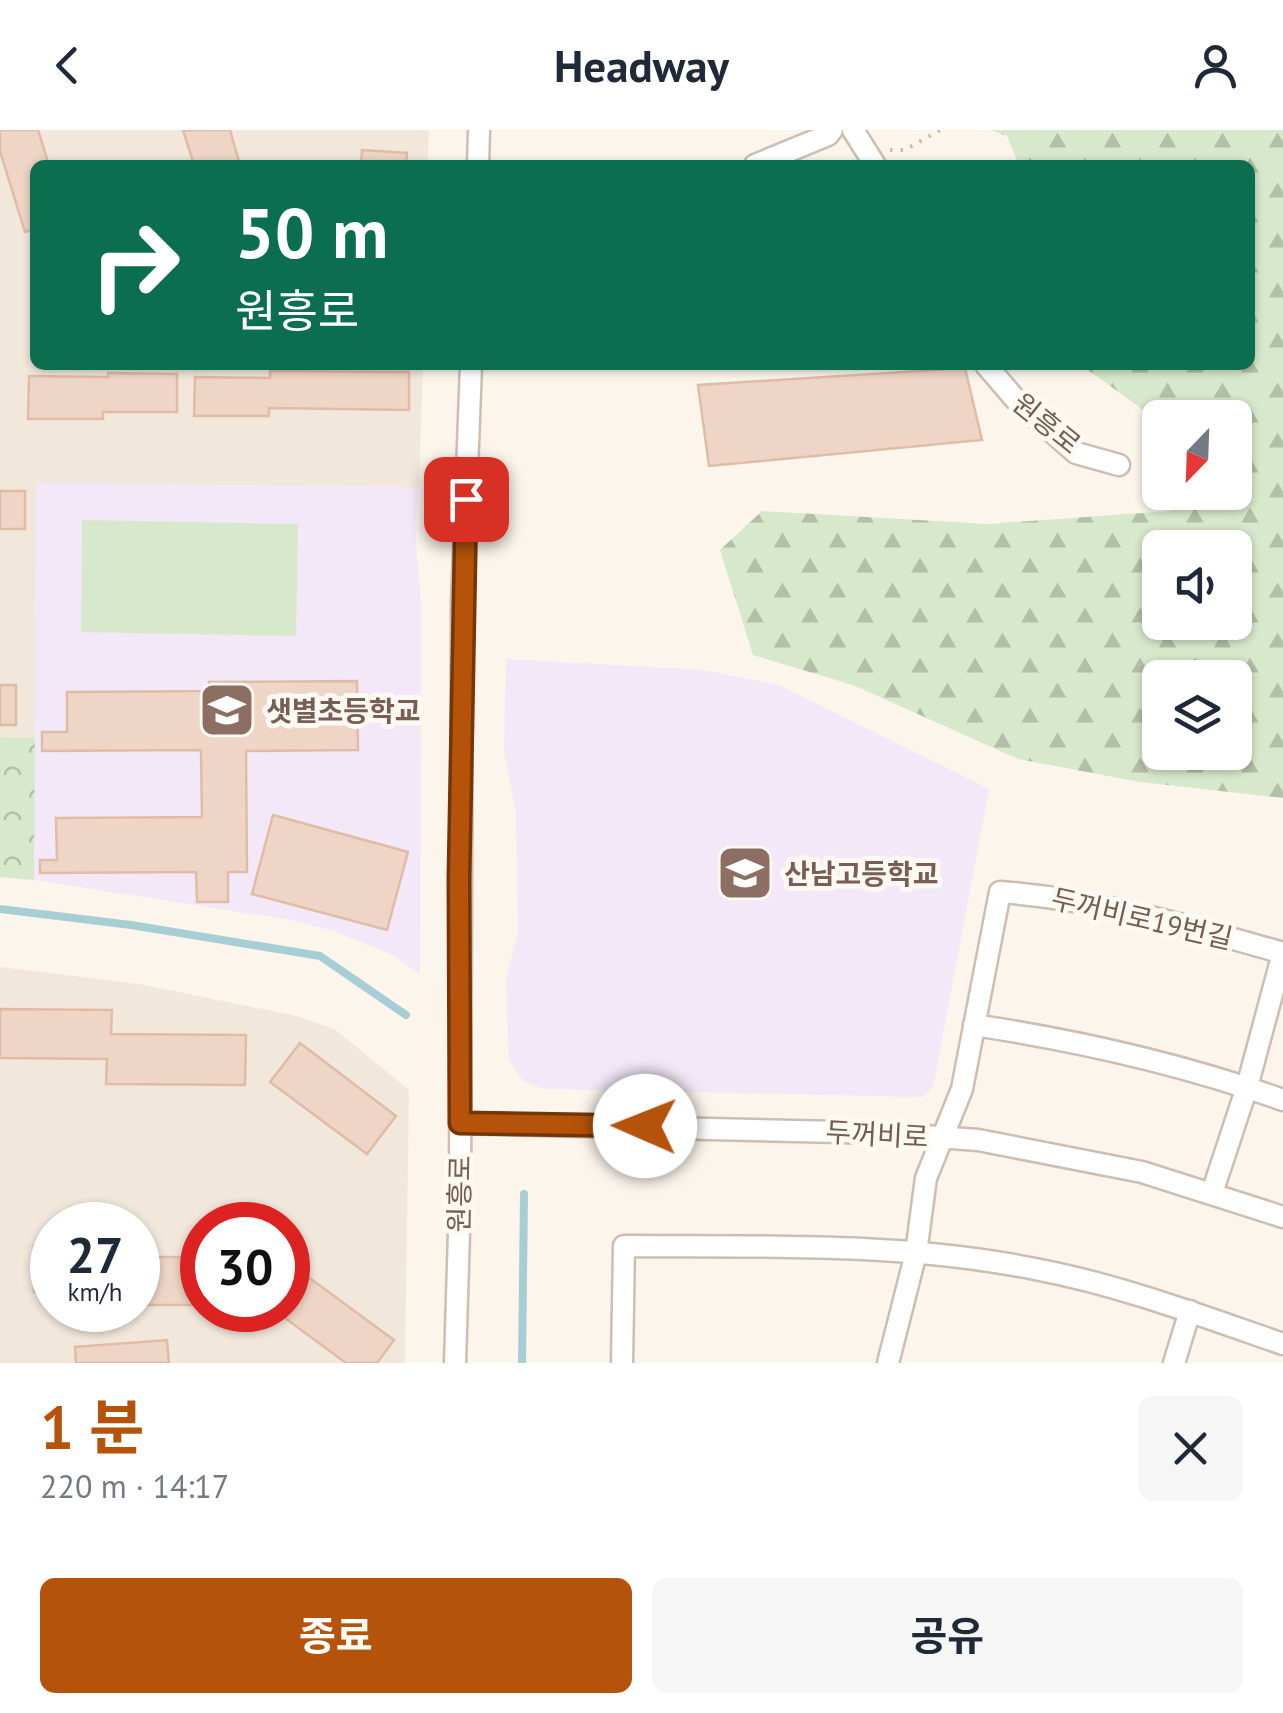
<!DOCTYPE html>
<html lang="ko">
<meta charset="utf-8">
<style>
body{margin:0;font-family:"PT Sans","Noto Sans KR",sans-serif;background:#f6f6f7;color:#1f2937;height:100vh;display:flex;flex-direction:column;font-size:38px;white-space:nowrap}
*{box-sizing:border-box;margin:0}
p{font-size:32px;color:#747a83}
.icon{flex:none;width:55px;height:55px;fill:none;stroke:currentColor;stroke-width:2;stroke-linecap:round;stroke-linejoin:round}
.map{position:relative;height:1233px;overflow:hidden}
.drawer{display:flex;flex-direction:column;background:#fff;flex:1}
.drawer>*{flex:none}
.top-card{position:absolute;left:30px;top:30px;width:1225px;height:210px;border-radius:15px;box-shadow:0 2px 8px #0004;background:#0b6e4f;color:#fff;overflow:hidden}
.needle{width:65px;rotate:203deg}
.buttons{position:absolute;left:1142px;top:270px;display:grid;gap:20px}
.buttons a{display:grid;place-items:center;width:110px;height:110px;border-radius:15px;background:#fff;box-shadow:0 2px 8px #0004;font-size:50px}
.speed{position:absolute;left:30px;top:1072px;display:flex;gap:20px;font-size:50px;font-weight:700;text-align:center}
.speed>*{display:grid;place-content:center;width:130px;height:130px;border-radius:50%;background:#fff;box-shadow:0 2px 8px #0004;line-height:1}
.speed small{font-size:25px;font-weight:400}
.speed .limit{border:15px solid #d22;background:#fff;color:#111}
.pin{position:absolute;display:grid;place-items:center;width:85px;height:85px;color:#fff;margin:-42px;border-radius:20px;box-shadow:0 5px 15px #0006}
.me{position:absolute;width:110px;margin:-55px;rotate:271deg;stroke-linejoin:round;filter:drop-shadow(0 0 8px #0008)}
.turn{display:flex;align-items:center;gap:35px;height:210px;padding:0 40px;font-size:45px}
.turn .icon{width:130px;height:130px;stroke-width:2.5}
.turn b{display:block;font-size:70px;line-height:85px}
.round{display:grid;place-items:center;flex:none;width:105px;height:105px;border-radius:15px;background:#f6f6f7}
.summary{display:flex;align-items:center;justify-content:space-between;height:170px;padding:0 40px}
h1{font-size:60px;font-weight:700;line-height:75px;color:#b45309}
.cta{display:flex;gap:20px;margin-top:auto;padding:20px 40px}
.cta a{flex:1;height:115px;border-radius:15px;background:#b45309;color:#fff;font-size:40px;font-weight:700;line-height:115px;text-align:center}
.cta a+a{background:#f6f6f7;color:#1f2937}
header{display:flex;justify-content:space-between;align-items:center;height:130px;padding:0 40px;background:#fff;font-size:45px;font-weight:700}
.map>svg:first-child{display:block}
</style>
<header><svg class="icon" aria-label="back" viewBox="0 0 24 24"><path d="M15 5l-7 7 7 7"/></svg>Headway<svg class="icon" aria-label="person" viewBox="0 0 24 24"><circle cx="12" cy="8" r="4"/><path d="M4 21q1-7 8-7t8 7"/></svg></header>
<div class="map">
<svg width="1283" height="1233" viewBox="0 0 1283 1233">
<defs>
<pattern id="forest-firs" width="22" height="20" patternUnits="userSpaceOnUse" patternTransform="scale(2.5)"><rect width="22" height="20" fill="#d7e8cb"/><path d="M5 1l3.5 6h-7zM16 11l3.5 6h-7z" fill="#b3bfa7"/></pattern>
<pattern id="park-crowns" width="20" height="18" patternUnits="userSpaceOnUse" patternTransform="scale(2.5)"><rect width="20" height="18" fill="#d7e8cb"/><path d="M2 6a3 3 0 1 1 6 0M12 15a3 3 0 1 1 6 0" fill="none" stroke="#b3bfa7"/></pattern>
</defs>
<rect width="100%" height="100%" fill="#fbf5ec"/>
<g fill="#f2e7db" fill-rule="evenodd">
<path d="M0 0H429L428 35H35V235H423L419 357 37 354 35 608 0 607Z"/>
<path d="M0 837 139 854 297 886 336 900 409 960 405 1233H0ZM52 1095H138V1180H52ZM202 1095H288V1180H202Z"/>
</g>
<g fill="#f2e8f8">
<path d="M36 353 419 357 415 396 421 476 420 844 392 825 337 802 291 790 34 750Z"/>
<path d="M506 529 704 540 779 555 989 659 933 957 923 967 545 959 524 952 509 930 506 848 518 802 516 683 504 621Z"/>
</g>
<path fill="#d7e8cb" d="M82 390 298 394 296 506 81 502Z"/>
<path fill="url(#forest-firs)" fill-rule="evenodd" d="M990 0H1283V668L1140 652 1018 629 853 555 753 525 720 420 762 381 988 394 1170 381 1187 363 1235 362V288H1160V292L1081 235H1250V35H1019L1007 6ZM1160 418H1235V492H1160ZM1160 548H1235V622H1160Z"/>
<path fill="url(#park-crowns)" d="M0 607 35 608 34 750 0 747Z"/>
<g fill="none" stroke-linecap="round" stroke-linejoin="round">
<g stroke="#a8ced5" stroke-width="8">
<path d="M0 779 131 795 320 826 406 885"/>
<path d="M522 1233 524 1064"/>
</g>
</g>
<g fill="#eed5c6" stroke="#e0bca7" stroke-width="2.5">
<path d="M0 0H38L49 35H35V99L25 102 0 21Z"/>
<path d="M183 0H230L240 35H194Z"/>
<path d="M362 20 407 23 406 35H361Z"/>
<path d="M965 238 982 310 709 336 698 255Z"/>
<path d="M270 241 409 242V280L269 278V286H194L195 247 270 248Z"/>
<path d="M108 243 177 244V282H103V289H28L29 246 108 247Z"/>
<rect x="0" y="361" width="25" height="38"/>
<path d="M357 551 358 620 246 621 247 742H228V772H197L196 742 40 743V730H57L56 688 202 687 201 620 42 621V602H67V562L210 561 209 552Z"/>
<rect x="0" y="555" width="16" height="40"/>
<path d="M273 685 408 722 387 800 252 764Z"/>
<path d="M0 879 112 880 111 904 246 905 245 955 106 954 107 929 0 928Z"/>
<path d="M300 913 396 986 367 1024 270 952Z"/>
<rect x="34" y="1116" width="18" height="46"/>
<rect x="138" y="1127" width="64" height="48"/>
<path d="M300 1141 394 1210 377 1233H346L274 1180H288V1158Z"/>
<path d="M167 1210 169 1233H76L75 1217Z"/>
</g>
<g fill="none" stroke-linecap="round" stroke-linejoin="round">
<g stroke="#cdbdb2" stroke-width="25">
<g id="minor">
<path d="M853 0 875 35"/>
<path d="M478 35 479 0"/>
<path d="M755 35 828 5 832 0"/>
<path d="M986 235 1016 270 1076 323 1119 335"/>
<path d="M974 895C1080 911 1182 934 1283 970"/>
<path d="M460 993 883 1003 978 1010 1142 1042 1283 1087"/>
<path d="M1212 1063 1247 957 1283 823"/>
<path d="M455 1233 460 1069 462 473 471 235"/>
<path d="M622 1233 624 1116C761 1117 900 1112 1035 1139 1120 1155 1202 1186 1283 1214"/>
<path d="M888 1233 916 1123 926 1048 962 959 1000 762C1097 769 1189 796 1283 823"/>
<path d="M1174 1233 1190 1181"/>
</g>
</g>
<path stroke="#d4b9a8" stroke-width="4" stroke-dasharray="2.5 8" stroke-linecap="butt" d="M890 20H905L940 0"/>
<use href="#minor" stroke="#fff" stroke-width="20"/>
</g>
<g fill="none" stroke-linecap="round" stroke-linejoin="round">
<g stroke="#753606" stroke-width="25">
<path id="route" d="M466 369 459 748 460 993 645 996"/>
</g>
<use href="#route" stroke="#b45309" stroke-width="18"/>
</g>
<defs>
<g id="school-square" transform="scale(2.875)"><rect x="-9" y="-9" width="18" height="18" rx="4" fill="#8d6e63" stroke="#fef9f2"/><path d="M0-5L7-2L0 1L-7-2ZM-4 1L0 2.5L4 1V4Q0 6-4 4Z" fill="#fff"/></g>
</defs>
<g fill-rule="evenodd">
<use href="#school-square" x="227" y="580"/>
<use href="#school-square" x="745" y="743"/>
</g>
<g text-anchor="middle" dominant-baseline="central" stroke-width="10" stroke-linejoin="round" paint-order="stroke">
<g font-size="28" fill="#755d50" stroke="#fef9f2">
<text transform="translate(1047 293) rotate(39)">원흥로</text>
<text transform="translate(1142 788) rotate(13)">두꺼비로19번길</text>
<text transform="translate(877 1004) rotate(3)">두꺼비로</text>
<text transform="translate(459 1064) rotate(-89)">원흥로</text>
</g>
<g font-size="28" font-weight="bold" fill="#785e54" stroke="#fef9f2" text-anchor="start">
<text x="266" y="580">샛별초등학교</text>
<text x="784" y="743">산남고등학교</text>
</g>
</g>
</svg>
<div class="buttons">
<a><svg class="needle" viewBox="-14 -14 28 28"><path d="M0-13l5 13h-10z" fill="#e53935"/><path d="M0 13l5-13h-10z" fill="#747a83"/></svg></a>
<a><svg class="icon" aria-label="sound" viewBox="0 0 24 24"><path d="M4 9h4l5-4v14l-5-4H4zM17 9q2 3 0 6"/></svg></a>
<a><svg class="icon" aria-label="layers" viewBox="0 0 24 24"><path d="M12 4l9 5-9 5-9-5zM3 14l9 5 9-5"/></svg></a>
</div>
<div class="speed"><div>27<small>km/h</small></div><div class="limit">30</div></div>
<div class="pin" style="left:466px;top:369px;background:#d93025"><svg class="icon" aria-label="arrive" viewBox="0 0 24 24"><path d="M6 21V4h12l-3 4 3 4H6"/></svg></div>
<svg class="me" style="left:645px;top:996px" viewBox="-20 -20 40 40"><circle r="19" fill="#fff"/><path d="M0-13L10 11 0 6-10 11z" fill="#b45309"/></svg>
<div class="top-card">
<div class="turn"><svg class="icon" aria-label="right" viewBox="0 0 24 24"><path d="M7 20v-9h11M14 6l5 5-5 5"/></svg><div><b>50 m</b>원흥로</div></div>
</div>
</div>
<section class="drawer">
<div class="summary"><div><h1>1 분</h1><p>220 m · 14:17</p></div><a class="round"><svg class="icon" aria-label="close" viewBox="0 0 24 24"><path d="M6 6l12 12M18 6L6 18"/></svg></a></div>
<div class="cta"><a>종료</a><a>공유</a></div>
</section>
